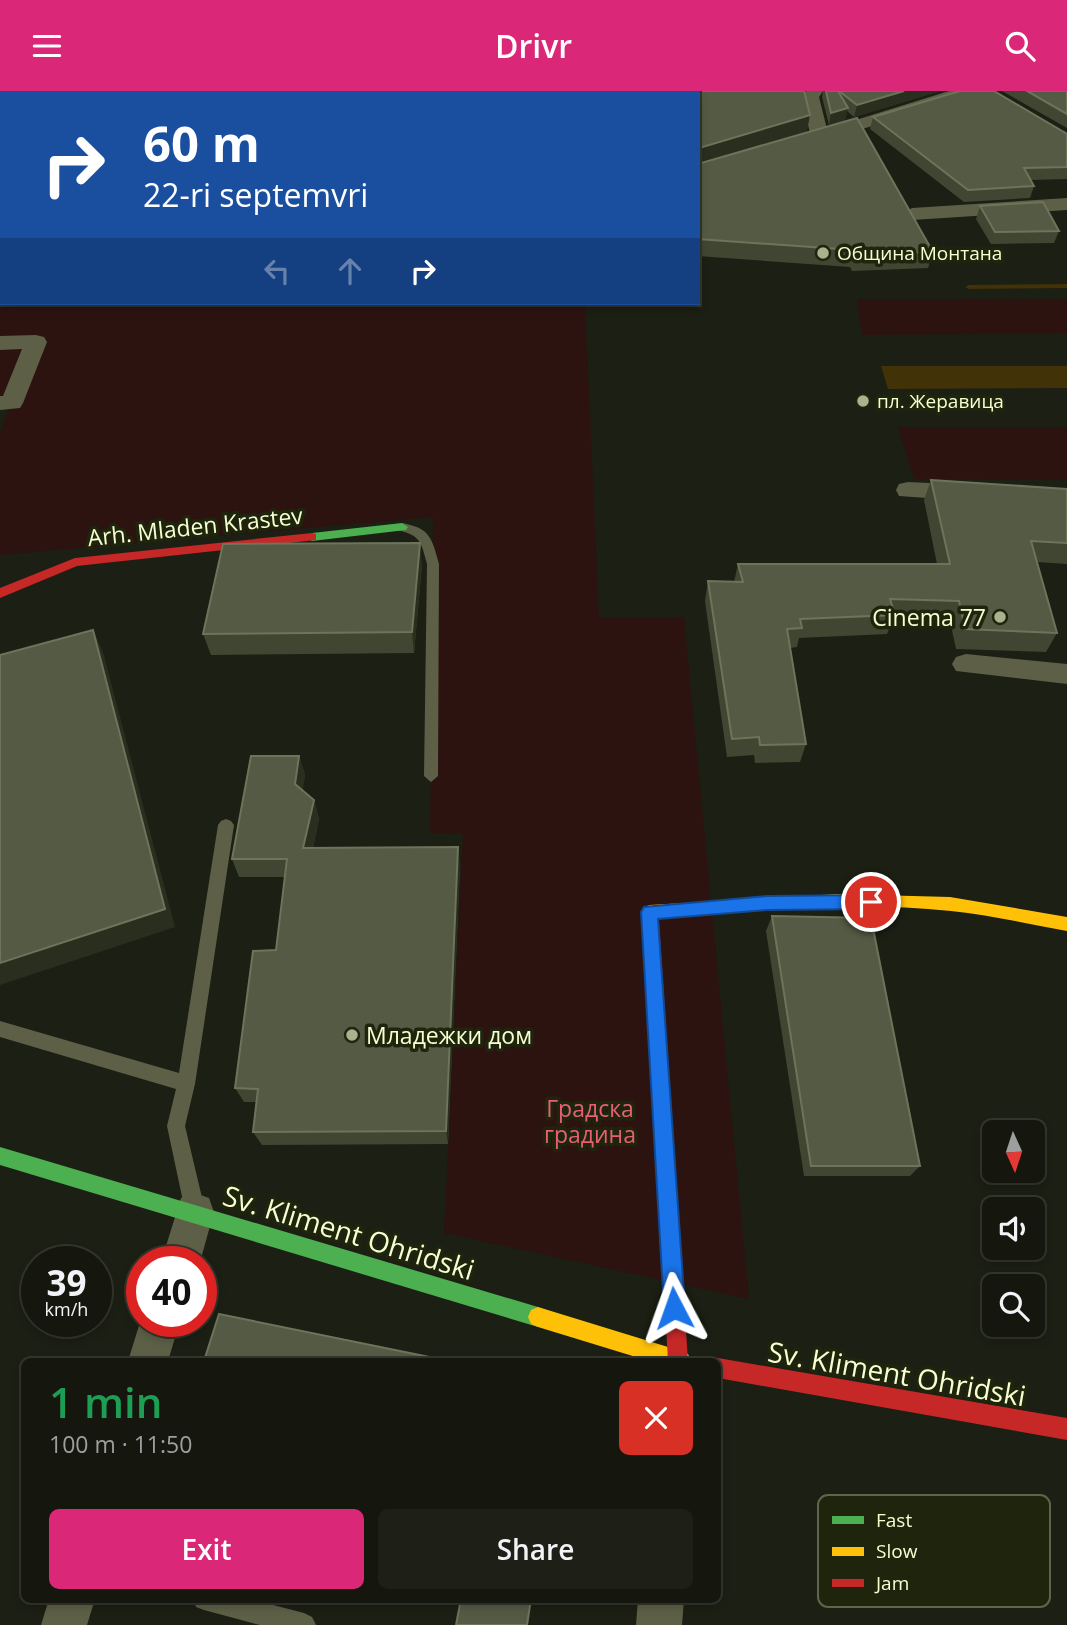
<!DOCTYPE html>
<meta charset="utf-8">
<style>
body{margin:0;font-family:"Open Sans",sans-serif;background:#1e2017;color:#f1f3f6;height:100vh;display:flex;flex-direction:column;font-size:26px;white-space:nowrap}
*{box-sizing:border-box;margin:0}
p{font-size:23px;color:#9d9f9e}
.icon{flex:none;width:38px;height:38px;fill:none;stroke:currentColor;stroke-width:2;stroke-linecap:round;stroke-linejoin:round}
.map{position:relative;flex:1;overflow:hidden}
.panel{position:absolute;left:21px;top:1267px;width:700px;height:245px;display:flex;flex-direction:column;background:#15170e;border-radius:10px;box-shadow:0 4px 10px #0003,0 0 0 2px #34362e}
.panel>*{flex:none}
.banner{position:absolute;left:0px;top:0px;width:700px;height:214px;box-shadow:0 4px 10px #0003,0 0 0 2px #34362e;background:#1a4fa0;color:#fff;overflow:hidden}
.needle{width:46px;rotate:177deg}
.fabs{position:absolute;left:982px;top:1029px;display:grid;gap:14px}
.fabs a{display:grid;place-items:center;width:63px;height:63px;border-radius:10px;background:#15170e;box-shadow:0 4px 10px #0003,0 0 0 2px #34362e;font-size:35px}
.speed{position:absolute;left:21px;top:1155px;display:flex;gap:14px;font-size:35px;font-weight:700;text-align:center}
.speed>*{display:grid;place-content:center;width:91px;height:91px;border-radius:50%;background:#15170e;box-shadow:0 4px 10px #0003,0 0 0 2px #34362e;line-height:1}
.speed small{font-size:18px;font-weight:400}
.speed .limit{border:10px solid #d22;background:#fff;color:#111}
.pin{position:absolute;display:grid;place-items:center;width:60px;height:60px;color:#fff;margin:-30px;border:4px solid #fff;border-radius:50%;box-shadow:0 2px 7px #0007}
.me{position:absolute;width:77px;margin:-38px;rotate:356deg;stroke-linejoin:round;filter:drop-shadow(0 0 5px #0008)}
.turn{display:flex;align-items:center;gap:24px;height:147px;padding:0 28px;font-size:32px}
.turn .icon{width:91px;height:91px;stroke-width:2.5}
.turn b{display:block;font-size:49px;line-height:60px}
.lanes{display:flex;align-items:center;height:66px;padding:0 28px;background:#0003;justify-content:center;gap:35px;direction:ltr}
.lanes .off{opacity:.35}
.round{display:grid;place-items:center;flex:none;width:74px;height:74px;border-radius:10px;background:#1e2017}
.headline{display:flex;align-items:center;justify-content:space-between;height:119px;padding:0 28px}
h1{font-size:42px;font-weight:600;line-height:52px;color:#1e9e55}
.cta{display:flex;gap:14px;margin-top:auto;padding:14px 28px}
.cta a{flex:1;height:80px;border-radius:10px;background:#db2777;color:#fff;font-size:28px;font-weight:600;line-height:80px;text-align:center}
.cta a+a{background:#1e2017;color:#f1f3f6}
header{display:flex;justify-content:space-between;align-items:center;height:91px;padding:0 28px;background:#db2777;color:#fff;font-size:32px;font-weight:600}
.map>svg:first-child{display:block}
</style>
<header><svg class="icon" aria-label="menu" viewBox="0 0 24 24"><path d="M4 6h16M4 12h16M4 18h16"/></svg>Drivr<svg class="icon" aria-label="search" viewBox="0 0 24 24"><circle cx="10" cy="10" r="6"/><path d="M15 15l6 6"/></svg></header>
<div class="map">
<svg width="1067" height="1534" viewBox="0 0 1067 1534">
<rect width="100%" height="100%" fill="#1c1f13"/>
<g fill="#2c1310">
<path d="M0 201 2 212H585L599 526H684L749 1208 444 1142 463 743 430 742 433 426 0 464V343L11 312H0Z"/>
<path d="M857 208H1067V242L862 244Z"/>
<path d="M898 336H1067V389L914 388Z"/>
</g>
<path fill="#413207" d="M881 275H1067V297L888 298Z"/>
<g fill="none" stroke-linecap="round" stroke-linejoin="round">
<path fill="#413207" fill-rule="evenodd" d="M1067 193V197L969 198 965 196 969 194Z"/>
<g fill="#5d6047" fill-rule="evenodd">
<path d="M530 0H541L542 2H531Z"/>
<path d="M402 432C430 437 432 447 439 473L438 685 431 691 424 685 427 473C421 451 421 445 398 439L396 436Z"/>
<path d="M226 728 231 730 234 734 195 993 185 1035 204 1115 201 1122 194 1125 187 1122 184 1115 167 1035 176 998 0 946V930L179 982 218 734 221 730Z"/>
<path d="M193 1508H250L304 1522 312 1526 316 1534H260L204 1519 196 1516Z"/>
</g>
<g fill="#5d6047" fill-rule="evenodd">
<path d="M583 0H599L600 2H582Z"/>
<path d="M806 0H823L819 6 827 38 949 0H975L973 4 820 51 811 46 801 6Z"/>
<path d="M1067 107V119L912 129 902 123 912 117Z"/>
<path d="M36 244 44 246 47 251 23 312 20 317 0 319V305H3L22 258 0 259V245Z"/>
<path d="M908 391 969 394 978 396 981 402 978 408 969 410 899 405 896 399 899 393Z"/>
<path d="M966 563 1067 573V593L956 580 952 573 956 566Z"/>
<path d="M195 1102 209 1107 214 1121 200 1171H161L181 1107Z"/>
<path d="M142 1225V1230H180L168 1270H128Z"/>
<path d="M49 1508H95L87 1534H41Z"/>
<path d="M638 1508H684L682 1534H636Z"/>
</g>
<g fill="#4caf50" fill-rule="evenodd">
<path d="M402 432 408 436 406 439 312 450 306 446 312 442Z"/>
<path d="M0 1056 538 1216 545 1219 548 1226 545 1233 538 1236 0 1074Z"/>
</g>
<g fill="#ffc107" fill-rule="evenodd">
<path d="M838 803 950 806 1067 826V840C1029 833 990 824 951 820 854 810 756 819 659 827L657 836 651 838 645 836C642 829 641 823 644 816L650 814Z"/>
<path d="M538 1216 681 1260 688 1263 691 1270H649L538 1236 531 1233 528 1226 531 1219Z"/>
</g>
<g fill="#c62828" fill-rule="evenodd">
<path d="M312 442 316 443V449L77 475 0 507V497L75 467Z"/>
<path d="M651 824 657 826 659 831 688 1270H668L643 831 645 826Z"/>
<path d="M718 1267 1067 1327V1349L718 1287V1270H710Z"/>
</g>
</g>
<g fill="#414633">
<path d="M0 0 2 2V153H0Z"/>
<path d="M122 0H478L483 2H124Z"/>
<path d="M823 0H940L854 26 847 20 845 29 829 34 822 6Z"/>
<path d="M1002 0H1067V37Z"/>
<path d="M698 2 807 40 723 66 933 161 928 177 852 180 850 176 698 165Z"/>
<path d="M873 26 1067 43V88L1031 89 1034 95 1030 107 964 111 870 38Z"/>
<path d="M980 115 1059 140 1054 152 991 153 976 128Z"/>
<path d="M931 389 1067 398V473L1037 471 1057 542 1046 561 956 558 950 530 893 528 887 543 799 547 797 556 790 557 806 653 800 671 755 672 754 664 727 666 705 510 708 490 734 491 738 473H937L924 409Z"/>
<path d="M422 474 414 562 211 564 203 543Z"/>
<path d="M299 665 305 684 302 699 314 709 319 728 313 757 460 774 448 1053 262 1054 253 1041 257 1011H244L235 997 276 859 285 786H239L232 768Z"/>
<path d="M772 825 920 1075 910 1085H804L766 840Z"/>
</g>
<g fill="#2a2e1f">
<path d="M904 0H940L854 26 857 14Z"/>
<path d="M848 17 845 29 829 34 831 22Z"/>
<path d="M810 24 807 40 698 73 699 57Z"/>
<path d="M420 452 422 474 414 562 412 541Z"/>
<path d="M93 539 103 561 175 836 0 894V872Z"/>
<path d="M299 665 305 684 301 712 295 693Z"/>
<path d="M314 709 319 728 309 775 303 757Z"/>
<path d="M458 756 460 774 448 1053 446 1040Z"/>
</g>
<g fill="#545a44" stroke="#6d745a" stroke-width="2">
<path d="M0 0H64L65 2H2V137H0Z"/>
<path d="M142 0H478L483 2H144Z"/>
<path d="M667 0H804L810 24 699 57 698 73 857 27 933 161 856 163 854 159 698 148V2H666Z"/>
<path d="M826 0H838L848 17 831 22Z"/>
<path d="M839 0H904L857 14Z"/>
<path d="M960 0H994L1067 43V76L1024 77 1034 95 968 99 873 26Z"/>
<path d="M1027 0H1067V23Z"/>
<path d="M1043 111 1059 140 995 141 980 115Z"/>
<path d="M931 389 1067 398V452L1031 450 1057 542 965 538 959 510 890 508 895 524 800 528 802 537 787 538 806 653 760 654 759 646 732 648 708 490 743 491 738 473H950Z"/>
<path d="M420 452 412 541 203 543 223 453Z"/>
<path d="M93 539 165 818 0 872V564Z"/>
<path d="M251 665H299L295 693 314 709 303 757 458 756 446 1040 253 1041 258 998 235 997 253 860 276 859 287 768H232Z"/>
<path d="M772 825 871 827 920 1075H811Z"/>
<path d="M219 1223 449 1270H204Z"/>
<path d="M461 1508H531L527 1534H456Z"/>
</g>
<path fill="#1a73e8" stroke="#114b97" stroke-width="2" d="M871 804 877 806 879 811 877 816 871 818 767 819 658 828 685 1217 682 1224 674 1227 667 1224 664 1217 641 821 644 816 767 805Z"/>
<g fill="#a9b18e" stroke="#1f250d" stroke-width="2.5">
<circle cx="823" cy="162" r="7"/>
<circle cx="863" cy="310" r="7"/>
<circle cx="1000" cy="526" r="7"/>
<circle cx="352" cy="944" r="7"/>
</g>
<g text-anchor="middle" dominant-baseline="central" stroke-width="7" stroke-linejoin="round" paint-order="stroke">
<g font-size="19" fill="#f5ffd1" stroke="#1f250d" text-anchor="start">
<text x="837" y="162">Община Монтана</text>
<text x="877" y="310">пл. Жеравица</text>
</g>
<g font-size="23" fill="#f5ffd1" stroke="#1f250d">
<text transform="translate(195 435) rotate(-6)">Arh. Mladen Krastev</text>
</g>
<g font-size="23" fill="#f5ffd1" stroke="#1f250d" text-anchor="end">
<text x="986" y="526">Cinema 77</text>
<text x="366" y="944" text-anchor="start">Младежки дом</text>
</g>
<g font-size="23" fill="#e85e73" stroke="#1f250d">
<text x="590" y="1017">Градска<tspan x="590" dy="26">градина</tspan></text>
</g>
<g font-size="28" fill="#f5ffd1" stroke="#1f250d">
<text transform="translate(349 1141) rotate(17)">Sv. Kliment Ohridski</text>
<text transform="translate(897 1282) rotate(10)">Sv. Kliment Ohridski</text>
</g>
</g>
<rect x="818" y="1404" width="232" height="112" rx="10" fill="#1f250d" stroke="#5f6648" stroke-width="2"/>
<rect x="832" y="1425" width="32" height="8" fill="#4caf50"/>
<rect x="832" y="1456" width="32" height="9" fill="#ffc107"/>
<rect x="832" y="1488" width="32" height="8" fill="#c62828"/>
<g font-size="19" fill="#f5ffd1">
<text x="876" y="1436">Fast</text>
<text x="876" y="1467">Slow</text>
<text x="876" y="1499">Jam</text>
</g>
</svg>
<div class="fabs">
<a><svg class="needle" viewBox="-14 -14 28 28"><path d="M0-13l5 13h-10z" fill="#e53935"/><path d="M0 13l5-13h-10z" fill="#9d9f9e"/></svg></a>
<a><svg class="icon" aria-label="sound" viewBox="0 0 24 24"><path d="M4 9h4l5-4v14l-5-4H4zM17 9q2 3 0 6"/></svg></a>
<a><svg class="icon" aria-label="search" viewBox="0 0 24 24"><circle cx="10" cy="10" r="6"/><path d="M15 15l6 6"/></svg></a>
</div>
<div class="speed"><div>39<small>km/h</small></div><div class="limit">40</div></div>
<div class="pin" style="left:871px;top:811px;background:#d93025"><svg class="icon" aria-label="arrive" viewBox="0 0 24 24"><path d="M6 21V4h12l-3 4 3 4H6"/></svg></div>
<svg class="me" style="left:674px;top:1217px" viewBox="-20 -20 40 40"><path d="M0-17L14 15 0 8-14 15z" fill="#1a73e8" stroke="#fff" stroke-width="4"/></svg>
<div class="banner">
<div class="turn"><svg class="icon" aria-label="right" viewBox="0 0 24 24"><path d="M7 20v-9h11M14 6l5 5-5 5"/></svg><div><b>60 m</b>22-ri septemvri</div></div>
<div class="lanes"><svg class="icon off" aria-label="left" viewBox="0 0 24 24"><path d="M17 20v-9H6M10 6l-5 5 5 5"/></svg><svg class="icon off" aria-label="ahead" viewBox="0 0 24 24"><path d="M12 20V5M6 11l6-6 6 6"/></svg><svg class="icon" aria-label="right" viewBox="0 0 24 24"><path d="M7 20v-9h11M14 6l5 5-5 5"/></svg></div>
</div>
<section class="panel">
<div class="headline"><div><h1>1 min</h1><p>100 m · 11:50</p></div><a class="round" style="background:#d93025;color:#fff"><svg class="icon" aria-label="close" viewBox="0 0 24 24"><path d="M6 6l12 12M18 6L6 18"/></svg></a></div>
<div class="cta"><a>Exit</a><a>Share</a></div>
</section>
</div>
